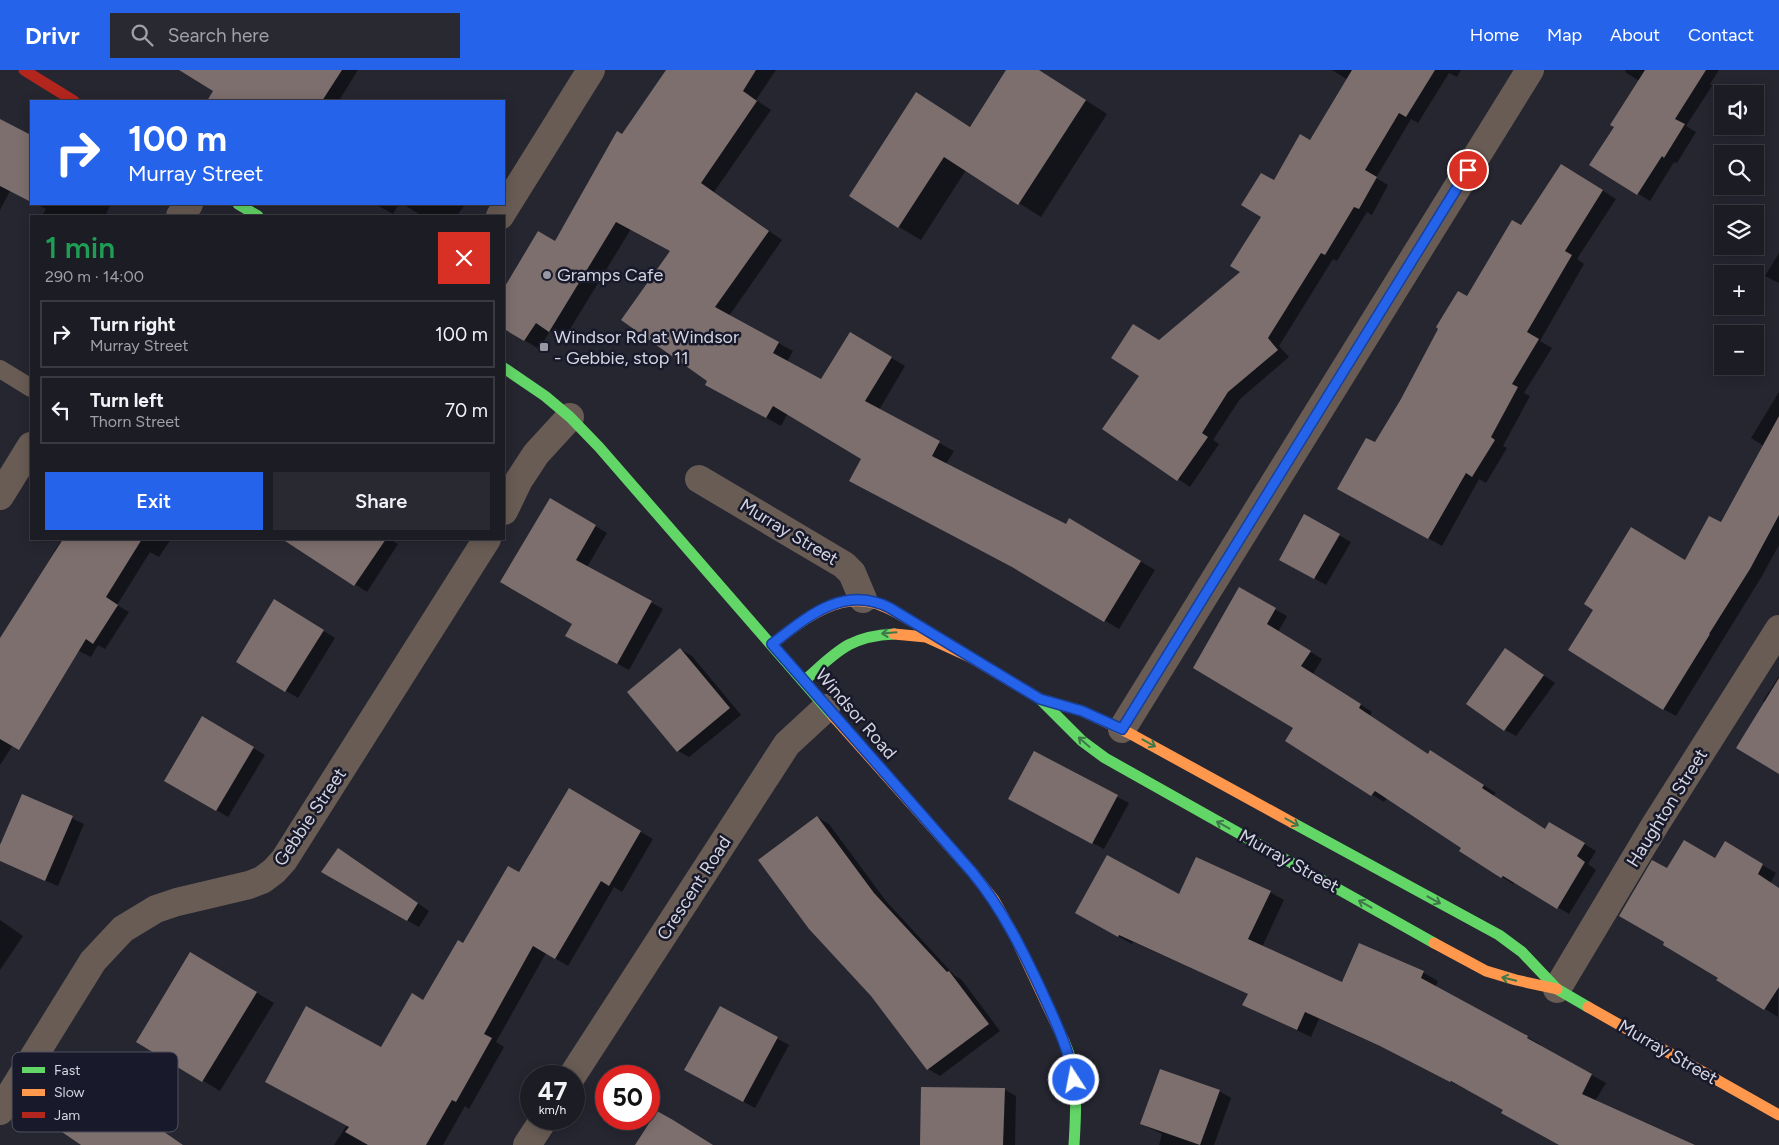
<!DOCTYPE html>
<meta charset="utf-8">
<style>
body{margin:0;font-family:Figtree,sans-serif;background:#292931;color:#f1f3f6;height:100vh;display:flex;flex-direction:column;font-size:19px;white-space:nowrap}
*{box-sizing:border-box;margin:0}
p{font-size:16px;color:#a0a1a6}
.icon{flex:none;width:28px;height:28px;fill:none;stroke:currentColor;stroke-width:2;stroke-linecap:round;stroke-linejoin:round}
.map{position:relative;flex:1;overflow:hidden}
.side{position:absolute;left:30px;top:145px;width:475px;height:325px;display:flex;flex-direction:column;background:#1c1c24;border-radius:0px;box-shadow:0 2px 12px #0003,0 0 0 1px #3a3a41}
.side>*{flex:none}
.top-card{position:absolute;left:30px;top:30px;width:475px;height:105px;border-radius:0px;box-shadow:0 2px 12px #0003,0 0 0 1px #3a3a41;background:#2563eb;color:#fff;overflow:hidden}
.controls{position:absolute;left:1714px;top:15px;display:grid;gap:10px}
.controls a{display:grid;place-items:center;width:50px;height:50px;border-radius:0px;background:#1c1c24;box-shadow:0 2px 12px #0003,0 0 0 1px #3a3a41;font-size:25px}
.speed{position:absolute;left:520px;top:995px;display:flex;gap:10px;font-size:25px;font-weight:700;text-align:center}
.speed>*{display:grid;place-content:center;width:65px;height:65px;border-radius:50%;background:#1c1c24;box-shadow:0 2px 12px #0003,0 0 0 1px #3a3a41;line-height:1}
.speed small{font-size:12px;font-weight:400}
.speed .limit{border:8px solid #d22;background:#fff;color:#111}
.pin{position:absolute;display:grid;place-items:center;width:42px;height:42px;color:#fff;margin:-21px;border:2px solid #fff;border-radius:50%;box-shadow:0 1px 5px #0007}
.me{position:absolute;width:55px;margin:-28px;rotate:349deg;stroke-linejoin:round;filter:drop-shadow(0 0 4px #0008)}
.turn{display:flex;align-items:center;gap:18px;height:105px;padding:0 15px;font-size:22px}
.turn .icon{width:65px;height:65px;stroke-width:2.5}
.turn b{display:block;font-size:35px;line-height:42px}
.round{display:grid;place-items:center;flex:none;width:52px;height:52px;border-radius:0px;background:#292931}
.head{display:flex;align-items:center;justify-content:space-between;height:85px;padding:0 15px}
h1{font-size:30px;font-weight:600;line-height:38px;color:#1e9e55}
.action{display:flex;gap:10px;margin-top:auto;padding:10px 15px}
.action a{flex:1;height:58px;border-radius:0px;background:#2563eb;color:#fff;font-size:20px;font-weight:600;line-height:58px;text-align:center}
.action a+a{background:#292931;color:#f1f3f6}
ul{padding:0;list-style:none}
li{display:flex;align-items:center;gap:15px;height:68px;margin:0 10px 8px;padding:0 5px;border:2px solid #3a3a41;border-radius:0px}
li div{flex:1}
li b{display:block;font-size:19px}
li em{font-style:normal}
header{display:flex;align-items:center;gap:30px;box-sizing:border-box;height:70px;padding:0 25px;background:#2563eb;color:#fff}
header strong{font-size:24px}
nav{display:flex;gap:28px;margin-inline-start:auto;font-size:18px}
.search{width:350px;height:45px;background:#292931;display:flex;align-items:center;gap:12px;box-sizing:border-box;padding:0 18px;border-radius:0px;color:#a0a1a6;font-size:19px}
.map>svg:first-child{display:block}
</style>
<header>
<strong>Drivr</strong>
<div class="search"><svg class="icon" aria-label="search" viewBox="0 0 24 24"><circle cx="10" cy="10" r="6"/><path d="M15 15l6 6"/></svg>Search here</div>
<nav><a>Home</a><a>Map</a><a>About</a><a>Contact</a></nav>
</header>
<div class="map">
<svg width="1779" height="1075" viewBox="0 0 1779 1075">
<rect width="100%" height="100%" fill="#252630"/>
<g fill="#0007">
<path d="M181 0H358L340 29 344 31H209L215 20Z"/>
<path d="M667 0H776L756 30 771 40 714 122 782 170 729 246 793 281 787 292 822 310 865 272 905 296 879 340 954 381 946 394 1066 455 1070 450 1155 500 1119 559 1024 502 863 388 788 343 781 356 721 323 708 311 671 181 631 159 564 269 550 261 539 279 504 258V220L539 163 556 173 622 66Z"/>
<path d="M1008 0H1039L1107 44 1041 147 966 100 921 170 899 157 916 24 971 57Z"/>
<path d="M1332 0H1461L1457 7 1449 3 1418 53 1411 49 1376 108 1388 115 1372 145 1367 142 1337 191 1333 189 1279 276 1289 287 1240 329 1213 370 1219 374 1190 417 1104 359 1141 306 1160 272 1242 202 1274 112 1310 71 1348 10Z"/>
<path d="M1626 0H1719L1710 14 1712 16 1686 56 1696 62 1677 93 1674 92 1650 131 1591 95 1615 56 1639 11 1625 2Z"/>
<path d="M0 50 31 66V131L10 121 0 140Z"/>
<path d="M1575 103 1616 129 1577 189 1584 194 1540 271 1552 278 1524 323 1530 326 1503 376 1507 378 1486 413 1479 409 1442 476 1339 418 1375 374 1467 228 1521 157Z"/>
<path d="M36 134H111L105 146H42L46 139Z"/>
<path d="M375 134H399L393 144Z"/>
<path d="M403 134H465L457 146H422Z"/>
<path d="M1779 183V213L1765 206Z"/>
<path d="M1779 322V475L1762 506 1676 646 1663 639 1686 492 1721 454 1764 376 1751 368Z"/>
<path d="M550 429 607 463 587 497 663 539 629 600 578 572 573 554Z"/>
<path d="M1305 446 1351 472 1326 515 1280 489Z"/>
<path d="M62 469H171L159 487 150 482 117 535 129 542 105 579 98 575 91 587 75 579 0 695V569L55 483 54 482Z"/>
<path d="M307 469H389L398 474 367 522 300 479Z"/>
<path d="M1239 519 1287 546 1278 562 1322 589 1313 604 1372 642 1370 646 1429 685 1431 681 1442 688 1496 723 1493 726 1546 760 1550 754 1596 781 1588 794 1596 800 1569 844 1515 812 1513 814 1502 807 1461 780 1463 777 1387 728 1384 732 1286 670 1295 658Z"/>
<path d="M286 537 335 568 298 628 237 591Z"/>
<path d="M680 579 692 586 741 645 689 687 678 681Z"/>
<path d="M1506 580 1555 613 1516 666 1505 660Z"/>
<path d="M1779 606V703L1765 633 1763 631Z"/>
<path d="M203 648 265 685 228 747 166 710Z"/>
<path d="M569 720 653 769 622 822 614 817 568 896 546 883 496 972 504 977 469 1039 465 1036 443 1075H334L347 1055 382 978 424 931 463 875 520 804Z"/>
<path d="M23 725 84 754 58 816 0 791V778Z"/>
<path d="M1117 727 1129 733 1104 779 1021 736Z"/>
<path d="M817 747 829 754 886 831 955 906 961 909 1000 961 940 1006 928 999 872 925Z"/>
<path d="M1725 773 1776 803 1770 813 1779 818 1778 947 1718 910 1720 907 1667 800 1715 790Z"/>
<path d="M350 786 429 841 419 857 323 802Z"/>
<path d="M1270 822 1284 830 1262 877 1342 914 1360 874 1424 903 1438 911 1435 917 1527 967 1541 975 1540 976 1606 1013 1595 1031 1684 1075H1561L1504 1040 1465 1018V1019L1396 983 1319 949 1311 967 1244 935 1249 924 1133 872 1132 874 1090 851 1180 826Z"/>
<path d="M0 850 23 866 0 900Z"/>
<path d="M208 893 274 933 220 1021 137 971Z"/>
<path d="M720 937 789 975 755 1038 697 1007Z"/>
<path d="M1004 1019 1016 1026 1015 1075H921Z"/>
<path d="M1219 1021 1231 1028 1214 1075H1159L1162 1064 1141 1054Z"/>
</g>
<g fill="#7d6f6d">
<path d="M179 0H342L322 31H207L213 21Z"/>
<path d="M666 0H756L743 21 757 31 701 113 769 161 715 237 779 272 773 283 821 309 850 262 892 287 865 331 940 371 932 386 1066 454 1069 448 1141 491 1104 552 1012 497 849 411 861 389 773 336 766 348 705 315 707 311 621 250 670 181 616 152 549 262 536 253 524 271 504 259V218L538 161 555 171 617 61 622 64Z"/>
<path d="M1006 0H1039L1086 30 1018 135 944 87 898 158 849 126 916 22 970 57Z"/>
<path d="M1352 0H1435L1406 47 1399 43 1365 100 1377 107 1359 139 1354 137 1325 185 1321 183 1268 268 1278 280 1228 322 1202 363 1208 367 1177 411 1102 359 1139 306 1111 288 1133 254 1159 270 1240 202 1230 196 1261 147 1241 135 1261 103 1274 110 1300 64 1310 70Z"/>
<path d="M1645 0H1706L1675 49 1685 54 1664 88 1662 86 1637 125 1589 95 1614 57 1610 55Z"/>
<path d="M0 49 31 65V132L0 116Z"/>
<path d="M1561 94 1603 120 1565 181 1572 185 1527 262 1539 269 1512 314 1518 317 1491 367 1495 370 1472 407 1466 403 1428 469 1337 419 1366 368 1375 372 1401 329 1438 259 1436 257 1458 221 1467 226 1512 150 1521 155Z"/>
<path d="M1779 346V445L1750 499 1709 564H1710L1663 640 1568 580 1593 540 1584 534 1631 457 1685 490 1709 446 1721 452Z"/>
<path d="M550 428 596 455 576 490 652 531 617 594 565 566 572 554 500 512Z"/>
<path d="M1304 444 1340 464 1314 509 1279 490Z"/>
<path d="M63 469H142L106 527 118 535 93 574 86 569 19 680 0 669V568Z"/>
<path d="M282 469H386L354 516Z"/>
<path d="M1239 517 1276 538 1267 554 1311 581 1301 596 1361 634 1359 638 1428 684 1430 680 1484 715 1482 718 1545 759 1549 752 1585 773 1577 786 1585 792 1557 839 1503 806 1501 808 1459 781 1461 778 1375 721 1371 726 1285 671 1293 658 1193 598Z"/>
<path d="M274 529 324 560 285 622 236 592Z"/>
<path d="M680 578 730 638 677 682 627 622Z"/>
<path d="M1505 578 1544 605 1504 661 1466 634Z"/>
<path d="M1779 608V704L1736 678Z"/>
<path d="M202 646 254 677 216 741 164 711Z"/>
<path d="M1034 681 1118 725 1092 774 1008 729Z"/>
<path d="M569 718 641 761 609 816 601 811 555 889 533 876 484 964 492 968 456 1032 452 1030 426 1075H368L345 1062 349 1057 265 1012 306 936 381 977 412 923 423 930 458 870 463 873 508 796 519 802Z"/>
<path d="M22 724 73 746 45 811 0 791V775Z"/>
<path d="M817 746 874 823 947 902 949 901 989 954 927 1000 871 926 809 859 758 790Z"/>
<path d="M1684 770 1715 788 1725 771 1763 794 1758 804 1779 818V917L1764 940 1716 910 1718 908 1663 875 1664 872 1619 846 1652 790 1667 798Z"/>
<path d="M338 778 418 833 407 851 321 802Z"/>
<path d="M1107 785 1179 824 1196 787 1271 821 1248 869 1342 912 1359 873 1424 901 1421 908 1528 966 1527 968 1592 1004 1582 1024 1695 1075H1559L1501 1043 1503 1040 1451 1011 1450 1012 1380 976 1305 942 1297 960 1242 935 1248 924 1119 865 1118 867 1075 843Z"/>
<path d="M190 882 257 922 202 1012 136 972Z"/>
<path d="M720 936 778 967 743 1032 684 1000Z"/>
<path d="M1160 999 1220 1020 1200 1075 1140 1054Z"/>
<path d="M95 1014 183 1075H81L62 1062Z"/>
<path d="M921 1017 1005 1018 1003 1075H920Z"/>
<path d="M657 1041 673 1050 713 1075H635Z"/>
</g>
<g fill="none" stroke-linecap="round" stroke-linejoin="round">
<path stroke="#685c54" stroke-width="18" d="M0 299 31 318"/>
<g stroke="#685c54" stroke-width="28">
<path d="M180 146 189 134"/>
<path d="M500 146 591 0"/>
<path d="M699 409 844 495 852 503 863 529"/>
<path d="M0 426 31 376"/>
<path d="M504 441 519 410 536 384 570 347"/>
<path d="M1122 659 1530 0"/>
<path d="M1557 919 1655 755 1779 559"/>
<path d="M572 1006 787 674 826 638"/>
<path d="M0 1041 93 891 123 859 156 839 177 832 249 815 262 810 274 801 284 790 487 469"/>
<path d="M527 1075 544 1049"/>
</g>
<g stroke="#63d668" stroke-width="11">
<path d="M238 134 258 146"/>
<path d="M504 298 545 326 570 347 599 377 833 646"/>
<path d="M804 611C836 583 848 566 894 564"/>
<path d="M1041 630 1082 671 1105 688 1434 873"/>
<path d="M1293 753 1499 865 1522 882 1557 919 1588 937"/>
<path d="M1064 971C1079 1003 1076 1041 1074 1075"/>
</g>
<g stroke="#ff974d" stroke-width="11">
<path d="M772 574C789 561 806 547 826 538 864 520 889 538 921 557 937 567 954 577 970 587L926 567 894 564"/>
<path d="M970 587 1040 629 1082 641 1129 663 1293 753"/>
<path d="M833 646 972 802 994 830 1016 869 1064 971"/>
<path d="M1434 873 1486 901 1516 910 1557 919"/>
<path d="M1588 937 1779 1045"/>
</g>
<path stroke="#b3261e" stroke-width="11" d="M24 0 74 31"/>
</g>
<defs><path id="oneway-shaft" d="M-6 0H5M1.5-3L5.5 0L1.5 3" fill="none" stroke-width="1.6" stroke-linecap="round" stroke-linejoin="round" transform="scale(1.25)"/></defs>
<g stroke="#3e7849">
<use href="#oneway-shaft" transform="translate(889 563) rotate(175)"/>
<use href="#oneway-shaft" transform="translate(1084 672) rotate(-139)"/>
<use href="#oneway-shaft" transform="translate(1149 673) rotate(29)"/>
<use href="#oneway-shaft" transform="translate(1292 752) rotate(29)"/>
<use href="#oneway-shaft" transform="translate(1223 755) rotate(-151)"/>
<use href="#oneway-shaft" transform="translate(1434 830) rotate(29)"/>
<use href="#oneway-shaft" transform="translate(1365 834) rotate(-151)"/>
<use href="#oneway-shaft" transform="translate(1509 909) rotate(-166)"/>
</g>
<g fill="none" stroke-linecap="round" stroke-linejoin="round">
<g stroke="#184099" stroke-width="12">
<path id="route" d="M1074 1010C1069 979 1056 953 1043 924 1023 881 1003 840 972 802L772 574C807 547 844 514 890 538L1040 629 1082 641 1122 659 1468 100"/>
</g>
<use href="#route" stroke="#2563eb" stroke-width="9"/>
</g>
<g fill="#9798a3" stroke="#18192a" stroke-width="2">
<circle cx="547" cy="205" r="5"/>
<rect x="539" y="272" width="10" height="10" rx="2.5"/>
</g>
<g text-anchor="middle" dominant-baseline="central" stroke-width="5" stroke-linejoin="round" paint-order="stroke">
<g font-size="18" fill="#d4d5e1" stroke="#18192a" text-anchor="start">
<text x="557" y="205">Gramps Cafe</text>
<text x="554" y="267">Windsor Rd at Windsor<tspan x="554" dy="21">- Gebbie, stop 11</tspan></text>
</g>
<g font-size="18" fill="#d4d5e1" stroke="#18192a">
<text transform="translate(789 462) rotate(31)">Murray Street</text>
<text transform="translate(856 644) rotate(49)">Windsor Road</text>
<text transform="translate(1667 738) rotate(-58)">Haughton Street</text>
<text transform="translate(310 747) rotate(-56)">Gebbie Street</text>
<text transform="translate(1289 791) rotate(29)">Murray Street</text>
<text transform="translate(694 818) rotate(-57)">Crescent Road</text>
<text transform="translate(1668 982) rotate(30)">Murray Street</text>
</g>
</g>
<rect x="12" y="982" width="166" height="80" rx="8" fill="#18192a" stroke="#505161" stroke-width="1"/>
<rect x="22" y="997" width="23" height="6" fill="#63d668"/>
<rect x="22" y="1019" width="23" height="7" fill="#ff974d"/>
<rect x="22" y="1042" width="23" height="6" fill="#b3261e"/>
<g font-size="14" fill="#d4d5e1">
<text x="54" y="1005">Fast</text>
<text x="54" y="1027">Slow</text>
<text x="54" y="1050">Jam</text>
</g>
</svg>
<div class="controls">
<a><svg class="icon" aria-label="sound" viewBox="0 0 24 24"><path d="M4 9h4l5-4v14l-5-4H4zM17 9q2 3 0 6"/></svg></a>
<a><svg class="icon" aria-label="search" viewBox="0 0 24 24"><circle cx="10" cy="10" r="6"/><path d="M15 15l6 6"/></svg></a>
<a><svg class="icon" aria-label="layers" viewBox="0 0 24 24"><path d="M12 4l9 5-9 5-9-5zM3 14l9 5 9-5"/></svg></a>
<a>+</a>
<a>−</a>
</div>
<div class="speed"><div>47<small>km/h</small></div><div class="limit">50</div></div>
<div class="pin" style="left:1468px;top:100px;background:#d93025"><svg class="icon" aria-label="arrive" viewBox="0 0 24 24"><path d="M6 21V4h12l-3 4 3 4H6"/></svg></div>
<svg class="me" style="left:1074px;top:1010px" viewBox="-20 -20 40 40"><circle r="17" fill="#2563eb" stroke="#fff" stroke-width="3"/><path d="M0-11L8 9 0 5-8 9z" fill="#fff"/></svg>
<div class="top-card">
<div class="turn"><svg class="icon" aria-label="right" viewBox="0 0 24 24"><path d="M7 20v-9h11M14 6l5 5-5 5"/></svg><div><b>100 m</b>Murray Street</div></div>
</div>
<section class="side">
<div class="head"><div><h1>1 min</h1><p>290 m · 14:00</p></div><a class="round" style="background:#d93025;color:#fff"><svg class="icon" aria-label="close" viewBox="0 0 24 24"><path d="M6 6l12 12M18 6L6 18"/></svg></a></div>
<ul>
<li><svg class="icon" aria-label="right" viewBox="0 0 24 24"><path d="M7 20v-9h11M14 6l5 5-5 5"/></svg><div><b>Turn right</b><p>Murray Street</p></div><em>100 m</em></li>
<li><svg class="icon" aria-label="left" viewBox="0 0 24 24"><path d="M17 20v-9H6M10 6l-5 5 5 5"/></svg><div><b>Turn left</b><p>Thorn Street</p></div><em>70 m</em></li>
</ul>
<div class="action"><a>Exit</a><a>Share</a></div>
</section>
</div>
